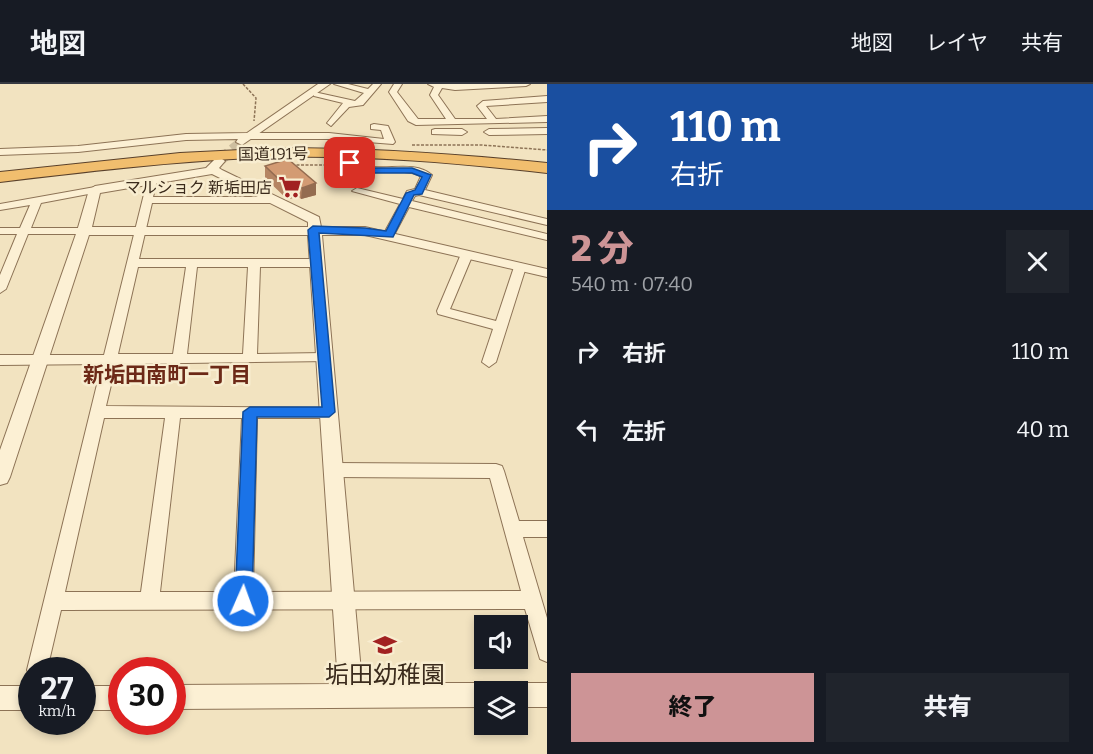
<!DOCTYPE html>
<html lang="ja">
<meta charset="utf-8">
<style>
body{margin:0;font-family:Bitter,"Noto Sans JP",serif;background:#20242c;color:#f1f3f6;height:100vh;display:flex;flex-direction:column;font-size:22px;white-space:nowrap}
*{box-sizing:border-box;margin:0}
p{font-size:20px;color:#9ea1a6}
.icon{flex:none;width:33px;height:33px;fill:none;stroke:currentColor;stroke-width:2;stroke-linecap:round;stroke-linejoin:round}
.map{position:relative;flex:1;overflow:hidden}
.drawer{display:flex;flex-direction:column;background:#171b24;width:546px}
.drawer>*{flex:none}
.hud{background:#1a4fa0;color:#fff;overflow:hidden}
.buttons{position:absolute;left:474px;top:531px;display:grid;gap:12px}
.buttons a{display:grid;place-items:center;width:54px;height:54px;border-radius:0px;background:#171b24;box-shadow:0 3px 9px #0003;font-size:30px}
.speed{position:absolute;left:18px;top:573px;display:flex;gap:12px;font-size:30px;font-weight:700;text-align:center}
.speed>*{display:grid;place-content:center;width:78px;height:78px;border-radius:50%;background:#171b24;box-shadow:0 3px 9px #0003;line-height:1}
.speed small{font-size:15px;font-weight:400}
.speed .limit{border:9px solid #d22;background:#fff;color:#111}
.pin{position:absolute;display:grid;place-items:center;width:51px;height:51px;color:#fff;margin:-26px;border-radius:12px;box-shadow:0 3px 9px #0006}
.me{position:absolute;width:66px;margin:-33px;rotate:2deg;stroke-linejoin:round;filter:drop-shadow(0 0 4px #0008)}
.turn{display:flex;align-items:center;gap:21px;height:126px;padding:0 24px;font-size:27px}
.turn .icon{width:78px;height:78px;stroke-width:2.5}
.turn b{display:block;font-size:42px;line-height:51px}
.round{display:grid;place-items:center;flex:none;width:63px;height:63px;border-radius:0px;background:#20242c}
.overview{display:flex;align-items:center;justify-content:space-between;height:102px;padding:0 24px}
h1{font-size:36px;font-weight:800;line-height:45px;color:#cd9496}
.button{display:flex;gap:12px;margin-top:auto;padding:12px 24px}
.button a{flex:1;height:69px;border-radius:0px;background:#cd9496;color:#111;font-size:24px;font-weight:800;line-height:69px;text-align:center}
.button a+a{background:#20242c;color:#f1f3f6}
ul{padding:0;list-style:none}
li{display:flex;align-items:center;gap:18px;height:78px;padding:0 24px}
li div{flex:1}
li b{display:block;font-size:22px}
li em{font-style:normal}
header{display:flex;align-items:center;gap:36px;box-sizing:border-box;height:84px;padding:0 30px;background:#171b24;border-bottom:2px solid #363941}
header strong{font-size:28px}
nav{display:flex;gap:33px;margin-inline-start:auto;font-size:21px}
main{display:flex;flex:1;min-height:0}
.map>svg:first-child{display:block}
</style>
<header>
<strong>地図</strong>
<nav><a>地図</a><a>レイヤ</a><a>共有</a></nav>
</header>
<main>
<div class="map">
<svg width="547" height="670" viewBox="0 0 547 670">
<rect width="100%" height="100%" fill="#f2e3c0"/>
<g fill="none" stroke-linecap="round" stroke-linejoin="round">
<path stroke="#cdbe9f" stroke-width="9" stroke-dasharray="9 4.5" stroke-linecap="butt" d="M333 58 348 76"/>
<path stroke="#cdbe9f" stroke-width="11" stroke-dasharray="11 5" stroke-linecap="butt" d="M220 76 242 58"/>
<g stroke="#8d7356" stroke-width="2">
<g id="minor">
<path d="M334 0H348L368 5 373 0H381L363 21 349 23 331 42 327 39 343 19 314 12V8L355 17 364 9Z"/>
<path d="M394 0H402L397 8 418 35H446L430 11 434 3 428 0H530L526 2 455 6 442 4 438 11 455 35H487L477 22 483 17 547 12V18L486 22 496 35 547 32V38L416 41 408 37 389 8Z"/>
<path d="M374 40 388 42 395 58 393 60 329 55H249L244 52 249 49H329L384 55 381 46 371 45V41Z"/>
<path d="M547 44V50L489 51 484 48 489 45Z"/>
<path d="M435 45H462L467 48 462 51 432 50V46Z"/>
<path d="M345 74C353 73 358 80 366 82 388 87 414 76 432 91L425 106 547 135V141L419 111 415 112 412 117 547 150V156L409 123 393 153H385L383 151 400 120 352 107 357 104 403 115 407 107 415 105 421 92C395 81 371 97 345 78Z"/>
<path d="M148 94 157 96 153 113H273L278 116 273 119H152L139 175H316L322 179 316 183H260L257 270 324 269 329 271 331 274 329 277 116 280 106 322 334 324 336 328 334 332 329 334H257L253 508 521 507 490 394 334 393 328 391 326 386 328 381 334 379 496 380 502 382 504 387 519 437H547V453H523L547 534V578L540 575 525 525 61 526 47 586H32L30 593 27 586 102 280 0 281V271H104ZM138 183H186L173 270H118ZM197 183H248L243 270H187ZM104 334H165L141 508H65ZM180 334H242L234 508H160Z"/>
<path d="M95 103 99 104V108L41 119 31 144H84L90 147 84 150H28L6 205 0 209V191L17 150H0V144H20L30 121 0 126V120Z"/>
<path d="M467 167 473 170 450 225 496 237 514 183 520 179 526 183 496 278 489 283 482 278 493 245 438 230 437 227 461 170Z"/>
</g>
</g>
<g stroke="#8d7356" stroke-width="2">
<g id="tertiary">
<path d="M318 0H330L242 61 236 58 238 55 186 56 78 68 0 71V65L78 62 186 50 247 49Z"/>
<path d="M219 73 225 77 219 84 222 86 319 133 321 143H365L547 185V193L365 151H322L362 599H484L493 602 495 608H484V623L172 625V601L338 600 308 151H89L10 393 7 399 0 401V366L77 147 89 106 95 102 206 84 215 75ZM212 90 308 138V143H92L100 109Z"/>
<path d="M518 599H547V623H518V608H507L509 602Z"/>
<rect x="0" y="602" width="32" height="24"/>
<rect x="82" y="602" width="40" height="24"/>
</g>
</g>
<g stroke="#5a412b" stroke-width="2">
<path id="trunk" d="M279 64C369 64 458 70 547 79V89C458 79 368 71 278 73 185 76 92 87 0 98V88L180 69Z"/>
</g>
<g stroke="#8d7356" stroke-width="1.5" stroke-dasharray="3 1.5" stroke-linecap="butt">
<path d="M243 0 256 14 254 37"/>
<path d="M412 61H482L547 66"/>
<path d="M292 81H341"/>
</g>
<use href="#minor" fill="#fcf0d4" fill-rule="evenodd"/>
<use href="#tertiary" fill="#fcf0d4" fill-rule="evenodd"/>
<use href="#trunk" fill="#f1be6e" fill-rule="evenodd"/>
</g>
<path fill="#b58563" d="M265 82 316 111 301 115 299 113 287 115 265 94Z"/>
<g fill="#946c50">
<path d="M316 99V111L301 115 302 104Z"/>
<path d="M299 102V113L287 115V103Z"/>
</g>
<path fill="#d39b73" stroke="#946c50" stroke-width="1.5" d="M288 75 316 99 302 104 299 102 287 103 265 82Z"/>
<path fill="#1a73e8" stroke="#114b97" stroke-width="1.5" d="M350 76 372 84H412L431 91 422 110 414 111 393 153 319 149 335 328 329 333H257L252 517 249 523 243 525 237 523 235 517 243 328 250 323H322L308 146 313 142 365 144 386 147 406 109 415 106 422 93 412 89H371L347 81 346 79Z"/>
<defs>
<g id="supermarket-bare" transform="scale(1.8)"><path d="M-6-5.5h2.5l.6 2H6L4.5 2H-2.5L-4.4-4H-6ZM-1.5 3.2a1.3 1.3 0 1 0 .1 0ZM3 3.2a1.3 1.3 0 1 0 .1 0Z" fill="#a12121" stroke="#f8edd0" stroke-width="2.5" paint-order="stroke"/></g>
<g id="school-bare" transform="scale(1.8)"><path d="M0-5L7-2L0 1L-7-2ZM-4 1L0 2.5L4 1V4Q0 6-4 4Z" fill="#a12121" stroke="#f8edd0" stroke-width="2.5" paint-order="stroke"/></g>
</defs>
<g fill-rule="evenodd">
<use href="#supermarket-bare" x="290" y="103"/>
<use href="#school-bare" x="385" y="561"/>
</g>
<g text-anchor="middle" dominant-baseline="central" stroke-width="5" stroke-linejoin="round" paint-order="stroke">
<g font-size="16" fill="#3b2b1c" stroke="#f8edd0">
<text transform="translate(273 70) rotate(-1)">国道191号</text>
</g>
<g font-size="16" fill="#3b2b1c" stroke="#f8edd0" text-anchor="end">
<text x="272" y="103">マルショク 新垢田店</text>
</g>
<g font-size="21" font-weight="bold" fill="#6c2917" stroke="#f8edd0">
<text x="167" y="291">新垢田南町一丁目</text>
</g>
<g font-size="24" fill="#3b2b1c" stroke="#f8edd0">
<text x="385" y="591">垢田幼稚園</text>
</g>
</g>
</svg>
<div class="buttons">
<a><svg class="icon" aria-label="sound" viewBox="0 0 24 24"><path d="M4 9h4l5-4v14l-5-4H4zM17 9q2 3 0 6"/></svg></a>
<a><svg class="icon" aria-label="layers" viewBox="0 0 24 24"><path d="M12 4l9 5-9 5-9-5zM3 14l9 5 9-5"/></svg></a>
</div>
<div class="speed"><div>27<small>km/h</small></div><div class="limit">30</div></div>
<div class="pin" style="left:350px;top:79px;background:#d93025"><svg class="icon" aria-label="arrive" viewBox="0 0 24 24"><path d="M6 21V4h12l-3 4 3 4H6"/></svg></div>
<svg class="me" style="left:243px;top:517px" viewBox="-20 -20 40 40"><circle r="17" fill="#1a73e8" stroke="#fff" stroke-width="3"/><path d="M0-11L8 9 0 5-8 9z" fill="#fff"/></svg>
</div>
<section class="drawer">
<div class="hud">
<div class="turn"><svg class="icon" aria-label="right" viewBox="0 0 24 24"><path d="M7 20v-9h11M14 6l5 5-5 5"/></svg><div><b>110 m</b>右折</div></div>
</div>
<div class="overview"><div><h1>2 分</h1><p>540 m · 07:40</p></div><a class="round"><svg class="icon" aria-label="close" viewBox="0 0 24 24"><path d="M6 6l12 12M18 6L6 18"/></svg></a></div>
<ul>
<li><svg class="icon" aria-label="right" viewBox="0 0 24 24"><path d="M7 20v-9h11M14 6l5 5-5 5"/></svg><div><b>右折</b></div><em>110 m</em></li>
<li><svg class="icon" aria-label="left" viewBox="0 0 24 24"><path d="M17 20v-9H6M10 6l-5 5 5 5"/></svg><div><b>左折</b></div><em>40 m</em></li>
</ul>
<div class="button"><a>終了</a><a>共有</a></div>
</section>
</main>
